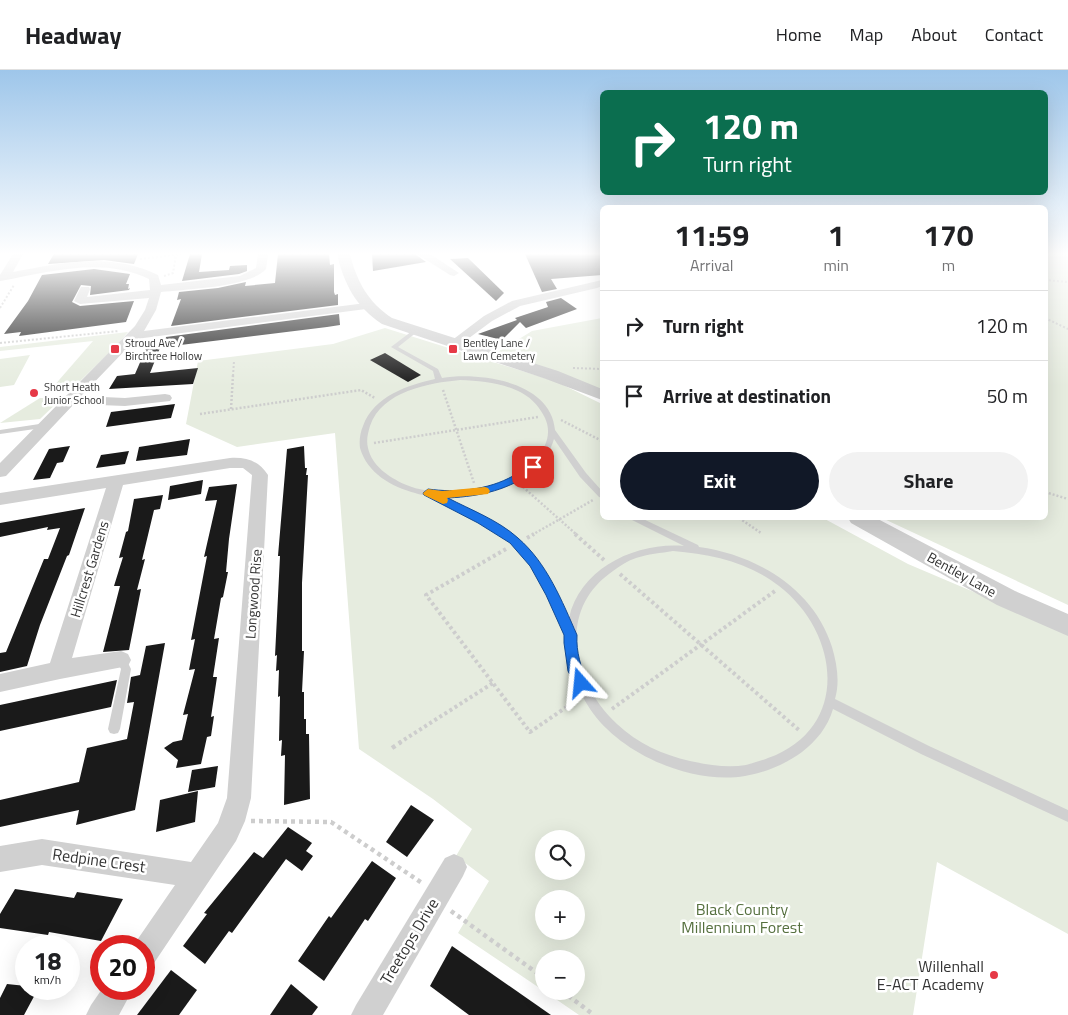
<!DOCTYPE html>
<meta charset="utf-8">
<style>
body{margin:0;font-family:"Titillium Web",sans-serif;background:#f2f2f2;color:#202124;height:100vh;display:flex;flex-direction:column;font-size:19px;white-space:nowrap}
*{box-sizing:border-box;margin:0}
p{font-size:16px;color:#757577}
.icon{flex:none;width:28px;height:28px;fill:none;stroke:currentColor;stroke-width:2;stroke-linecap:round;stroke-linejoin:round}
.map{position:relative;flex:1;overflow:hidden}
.details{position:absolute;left:600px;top:135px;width:448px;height:315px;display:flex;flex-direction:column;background:#fff;border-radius:8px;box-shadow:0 5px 20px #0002}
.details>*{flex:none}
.guide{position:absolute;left:600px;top:20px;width:448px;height:105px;border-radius:8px;box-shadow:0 5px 20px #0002;background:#0b6e4f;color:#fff;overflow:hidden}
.tools{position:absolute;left:535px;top:760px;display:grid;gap:10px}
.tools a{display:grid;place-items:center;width:50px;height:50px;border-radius:50%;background:#fff;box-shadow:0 5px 20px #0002;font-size:25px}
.speed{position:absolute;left:15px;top:865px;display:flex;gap:10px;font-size:25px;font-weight:700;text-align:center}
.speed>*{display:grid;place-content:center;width:65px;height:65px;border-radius:50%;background:#fff;box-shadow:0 5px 20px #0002;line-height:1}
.speed small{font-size:12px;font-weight:400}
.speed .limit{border:8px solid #d22;background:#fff;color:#111}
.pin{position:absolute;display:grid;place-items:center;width:42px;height:42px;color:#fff;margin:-21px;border-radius:10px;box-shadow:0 2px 8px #0006}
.me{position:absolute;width:55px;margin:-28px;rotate:342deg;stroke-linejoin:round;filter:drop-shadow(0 0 4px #0008)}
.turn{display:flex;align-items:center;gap:18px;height:105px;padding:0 20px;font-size:22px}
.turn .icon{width:65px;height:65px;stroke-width:2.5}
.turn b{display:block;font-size:35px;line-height:42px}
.eta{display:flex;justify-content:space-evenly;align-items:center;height:85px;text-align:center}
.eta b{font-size:30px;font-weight:700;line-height:35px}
.button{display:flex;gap:10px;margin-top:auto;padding:10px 20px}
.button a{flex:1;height:58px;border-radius:30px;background:#111827;color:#fff;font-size:20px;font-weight:700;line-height:58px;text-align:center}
.button a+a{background:#f2f2f2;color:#202124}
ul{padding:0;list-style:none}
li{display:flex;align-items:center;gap:15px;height:70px;padding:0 20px;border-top:1px solid #e0e0e0}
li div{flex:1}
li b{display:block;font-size:19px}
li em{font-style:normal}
header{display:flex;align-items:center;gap:30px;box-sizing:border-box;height:70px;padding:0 25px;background:#fff;border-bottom:1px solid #e0e0e0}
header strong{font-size:24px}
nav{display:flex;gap:28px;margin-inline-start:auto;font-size:18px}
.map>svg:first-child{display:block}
</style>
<header>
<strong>Headway</strong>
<nav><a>Home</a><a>Map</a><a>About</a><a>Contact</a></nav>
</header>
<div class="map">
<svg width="1068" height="945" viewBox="0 0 1068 945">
<rect width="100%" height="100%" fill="#fff"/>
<g fill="#e6ecdf" fill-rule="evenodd">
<path d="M1045 184H1068V535L882 448H1045Z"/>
<path d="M602 248V320L551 300 496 283 532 261Z"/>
<path d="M385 258 557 312 602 334V448H823L908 494 1068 562V864L937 792 913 945H579L544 921H576V889H544V921L458 863 489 811 456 786 472 759 433 729 359 679 335 363 237 377 186 354 198 291 333 274ZM544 769H576V801H544ZM544 829H576V861H544Z"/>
<path d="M128 262 117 275 73 318 53 317 93 271 0 281V277Z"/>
<path d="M30 285 14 315 0 317V289Z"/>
<path d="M40 328H62L40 349 0 353Z"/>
</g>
<g fill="#1a1a1a">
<path d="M54 184H138L134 194 104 190 48 194Z"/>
<path d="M190 184H202L199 202 229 200 230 196 247 195V201L239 204 182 211Z"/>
<path d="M278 184H329L330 195 334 194V222L335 225 338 224V235L171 256 181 229 177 230 179 222 218 218 246 212 245 216 275 213Z"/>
<path d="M372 184H415L426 192 373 201Z"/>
<path d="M525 184H602V205L551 209 557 219 542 222Z"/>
<path d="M468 188 504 223 496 231 450 189Z"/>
<path d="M94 199 130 204 126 214H129L128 219 130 218 129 220 90 225 91 216 81 215 72 232 80 236 134 231 126 252 19 266 21 262 4 264 28 231 42 205Z"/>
<path d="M561 228 577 239 526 258 520 252 502 270 478 264 517 250 515 248 548 237 546 232Z"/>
<path d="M339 244 340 255 327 257 164 277 166 267Z"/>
<path d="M162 273 150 303 198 298 193 314 109 319 117 306 135 304 148 274Z"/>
<path d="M385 283 421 305 408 312 370 290Z"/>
<path d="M175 334 171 348 106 357 111 342Z"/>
<path d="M190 369 187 385 136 391 139 377Z"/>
<path d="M70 376 63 392 57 393 50 408 33 410 49 379Z"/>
<path d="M304 376 305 398H307L306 405H308L302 513V581H304L302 622H304V649H306V664H309L310 729 284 735 285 685 281 686 282 670 279 671 280 626 278 627 279 600 276 601 277 585 275 586 280 486H278L287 379Z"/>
<path d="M129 381 125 394 96 398 101 385Z"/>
<path d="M203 410 201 424 168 430 170 416Z"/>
<path d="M237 414 229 469 226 502H228L223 527 221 528 214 569 219 568 213 607H217L211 647 214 646 211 666 207 667 201 694 176 698 178 690 164 678 173 672 182 670 188 644 183 645 195 599 189 600 195 569 191 570 207 486 204 487 217 430 205 431 209 417Z"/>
<path d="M163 425 160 439 154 440 142 490 145 489 137 520 141 519 129 580 103 582 120 516H114L123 487 119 488 126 462 128 461 134 429Z"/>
<path d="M85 438 69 485 67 486 40 555 27 596 0 602V583L6 582 44 489H48L60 458 47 460 48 457 0 467V453Z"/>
<path d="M165 573 135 740 76 755 79 740 0 757V730L79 712 87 678 127 669 134 632 127 633 131 607 140 605 146 576Z"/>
<path d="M117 610 111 637 0 661V635Z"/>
<path d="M218 696 215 717 188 722 192 700Z"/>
<path d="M198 721 195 752 156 762 160 730Z"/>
<path d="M411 735 434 750 407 787 386 772Z"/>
<path d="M288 757 312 773 306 781 313 786 302 801 286 789 232 863 229 861 205 894 183 876 207 844 204 843 254 782 263 788Z"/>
<path d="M372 791 396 808 368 851 365 849 324 911 298 891 329 846 331 848Z"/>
<path d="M15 819 74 828 77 822 123 829 101 871 49 862 48 865 0 858V844Z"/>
<path d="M452 876 551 945H469L430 916Z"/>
<path d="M171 900 197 920 179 945H137Z"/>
<path d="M7 914 26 916V919H38L24 945H0V928Z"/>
<path d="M291 914 318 937 312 945H270Z"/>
</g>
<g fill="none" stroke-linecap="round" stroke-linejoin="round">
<g stroke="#cdcdcd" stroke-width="2" stroke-dasharray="2 2" stroke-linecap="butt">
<path d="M140 189 183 184"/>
<path d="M164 206 173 203 176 185"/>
<path d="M1045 210 1068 212"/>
<path d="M0 238 14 215"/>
<path d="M1045 248 1068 259"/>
<path d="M0 273 119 261"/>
<path d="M573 298 602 299"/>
<path d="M233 306 234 291"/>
</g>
<g stroke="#cdcdcd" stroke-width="2.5" stroke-dasharray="2 2" stroke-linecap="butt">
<path d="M443 320 474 413"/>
<path d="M231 339 233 305"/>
<path d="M200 344 361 320 375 328"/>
<path d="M561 350 602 371"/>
<path d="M374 373 538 347"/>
<path d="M523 417 577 465"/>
<path d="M1045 422 1068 429"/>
<path d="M739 448 761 463"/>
<path d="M532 465 593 430"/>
</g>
<g stroke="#cdcdcd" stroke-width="4" stroke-dasharray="3 3" stroke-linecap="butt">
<path d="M575 464 604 490"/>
<path d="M527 468 534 464"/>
<path d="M506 479 426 525 530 662 577 630"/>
<path d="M620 504 800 661"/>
<path d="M612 639 775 521"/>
<path d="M399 673 493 613"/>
</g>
<g stroke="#cdcdcd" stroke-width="4.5" stroke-dasharray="4 4" stroke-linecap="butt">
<path d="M392 678 401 672"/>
<path d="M251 751 331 752 422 813"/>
<path d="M451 841 544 908"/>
<path d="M562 921 594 945"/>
</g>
<g fill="#d0d0d0" fill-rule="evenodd">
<path d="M412 261 417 262 398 277 438 299 442 308C479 302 551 311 555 360L586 403 602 421V428L599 427 580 407 554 369C541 414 486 428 446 428 478 443 513 458 535 487 549 506 559 527 569 548 580 498 636 472 684 476L632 450 631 448H641L698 475 699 477C757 485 814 519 832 577 837 594 840 612 835 629L929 676 1068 740V752L921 684 833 639C828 657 816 671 802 682 786 694 764 703 745 706 692 715 620 684 590 639 581 625 572 607 569 590 567 582 568 574 566 566 565 560 561 554 559 548 548 525 538 500 520 481 500 461 473 448 447 435 442 433 436 429 430 427 426 425 420 425 415 423 392 417 367 403 360 378 359 371 360 363 363 356 374 326 408 315 435 309L433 301 391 277ZM460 310C481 311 504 313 522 323 533 329 540 338 545 348 560 381 516 409 490 417 478 421 465 422 453 422 436 422 419 421 404 414 389 407 372 396 368 378 366 370 368 363 370 356 382 321 429 313 460 310ZM673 481C711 484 748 492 779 516 840 563 851 658 768 688 761 691 753 693 746 695 728 698 708 695 690 691 663 685 637 673 617 654 572 612 556 540 613 501 620 496 627 491 636 488 648 484 661 483 673 481Z"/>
<path d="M46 353 50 355 49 357 0 364V360Z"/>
<path d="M121 586 125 587 131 599 120 659 118 663 114 664 110 663 108 659 121 599 116 590 117 587Z"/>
</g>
<g fill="#d0d0d0" fill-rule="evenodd">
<path d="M13 184H23L13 202C62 193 111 182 158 205L161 215 240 206 256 198 258 184H268L266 199C251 217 186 219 161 222L156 240 144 261 366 233 372 236 366 239 136 269 81 326 125 328 165 324 170 325 172 328 170 331 125 336 74 334 6 406 0 407V393L135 256 145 240 149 228 80 234 74 231 81 217H89L90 219 87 227 150 220 149 209C102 186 49 202 0 211V205Z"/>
<path d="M417 184H430L459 203 454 206 450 205Z"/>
<path d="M602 210V216L597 218 520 236 492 251 457 277 453 278 447 274 484 246 512 231Z"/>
<path d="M230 388C247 387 259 391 268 405L251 728 245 751 236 771 154 893 144 897V876H133L175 815 42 795 0 802V776L42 769 191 792 218 753 227 728 252 405 243 398H230L123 415 72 588 121 581 128 584 131 590 128 596 60 609 0 622V604L50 593 106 418 0 435V423Z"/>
<path d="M454 784 463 788 467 797 463 806 383 945H351L356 935 445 788Z"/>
<path d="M102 919H133L119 945H86L91 935Z"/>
</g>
<g fill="#d0d0d0" fill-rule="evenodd">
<path d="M337 184H350C357 212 368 232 392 248L558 301 602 319V330L546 309 382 254C356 237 344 214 337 184Z"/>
<path d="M848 448H876L1015 521 1068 544V566L997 535 851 453Z"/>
</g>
</g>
<linearGradient id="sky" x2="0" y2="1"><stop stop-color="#9ec6ea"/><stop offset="0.58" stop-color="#fff"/><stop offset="1" stop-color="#fff" stop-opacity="0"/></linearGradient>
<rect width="1068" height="317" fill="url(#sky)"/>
<path fill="#1a73e8" stroke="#114b97" d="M533 394 537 395V400C507 420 483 426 448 428 471 440 498 450 518 468 547 493 562 531 577 565 576 582 581 598 588 613L586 617 581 619 576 617 568 601 564 573V565L546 525 530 496 510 473 478 453 424 425 423 423 428 419C456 423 488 420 513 406 520 402 525 396 533 394Z"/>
<path fill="#f59e0b" d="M485 417 488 418 490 421 488 424 447 428 448 430 447 433 443 434 424 425 423 423 428 419 442 421Z"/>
<g fill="#e63946" stroke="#fff" stroke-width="2">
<rect x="110" y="274" width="10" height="10" rx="2.5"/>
<rect x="448" y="274" width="10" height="10" rx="2.5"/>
<circle cx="34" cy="323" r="5"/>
<circle cx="994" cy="905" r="5"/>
</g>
<g text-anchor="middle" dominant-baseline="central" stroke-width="5" stroke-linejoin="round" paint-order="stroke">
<g font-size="11" fill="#333" stroke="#fff" text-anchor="start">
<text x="125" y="273">Stroud Ave /<tspan x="125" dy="13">Birchtree Hollow</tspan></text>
<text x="463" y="273">Bentley Lane /<tspan x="463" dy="13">Lawn Cemetery</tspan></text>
<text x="44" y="317">Short Heath<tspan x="44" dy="13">Junior School</tspan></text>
</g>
<g font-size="14" fill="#333" stroke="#fff">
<text transform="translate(89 499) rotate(-73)">Hillcrest Gardens</text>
<text transform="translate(962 504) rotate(29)">Bentley Lane</text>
<text transform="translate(253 524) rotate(-86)">Longwood Rise</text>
</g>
<g font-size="16" fill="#333" stroke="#fff">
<text transform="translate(99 790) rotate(8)">Redpine Crest</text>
<text transform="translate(409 871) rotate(-59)">Treetops Drive</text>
</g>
<g font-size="16" fill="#56703f" stroke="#fff">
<text x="742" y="839">Black Country<tspan x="742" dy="18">Millennium Forest</tspan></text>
</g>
<g font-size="16" fill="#333" stroke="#fff" text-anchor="end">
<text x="984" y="896">Willenhall<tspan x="984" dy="18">E-ACT Academy</tspan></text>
</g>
</g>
</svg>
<div class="tools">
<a><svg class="icon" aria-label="search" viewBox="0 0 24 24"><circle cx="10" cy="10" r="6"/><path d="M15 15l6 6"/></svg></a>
<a>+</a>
<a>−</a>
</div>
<div class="speed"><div>18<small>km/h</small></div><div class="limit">20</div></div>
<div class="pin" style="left:533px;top:397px;background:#d93025"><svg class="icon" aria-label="arrive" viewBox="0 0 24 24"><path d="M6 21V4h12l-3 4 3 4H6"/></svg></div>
<svg class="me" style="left:581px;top:613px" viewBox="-20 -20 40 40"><path d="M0-17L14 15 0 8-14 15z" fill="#1a73e8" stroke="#fff" stroke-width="4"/></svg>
<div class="guide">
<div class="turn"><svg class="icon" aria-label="right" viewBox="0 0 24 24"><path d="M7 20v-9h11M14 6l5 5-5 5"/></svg><div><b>120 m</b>Turn right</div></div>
</div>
<section class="details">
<div class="eta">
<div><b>11:59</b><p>Arrival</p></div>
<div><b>1</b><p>min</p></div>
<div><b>170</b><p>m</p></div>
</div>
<ul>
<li><svg class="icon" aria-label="right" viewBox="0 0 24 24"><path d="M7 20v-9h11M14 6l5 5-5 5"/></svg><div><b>Turn right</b></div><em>120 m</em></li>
<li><svg class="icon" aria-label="arrive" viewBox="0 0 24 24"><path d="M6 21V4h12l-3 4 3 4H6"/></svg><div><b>Arrive at destination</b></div><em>50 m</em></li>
</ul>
<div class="button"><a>Exit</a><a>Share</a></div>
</section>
</div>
